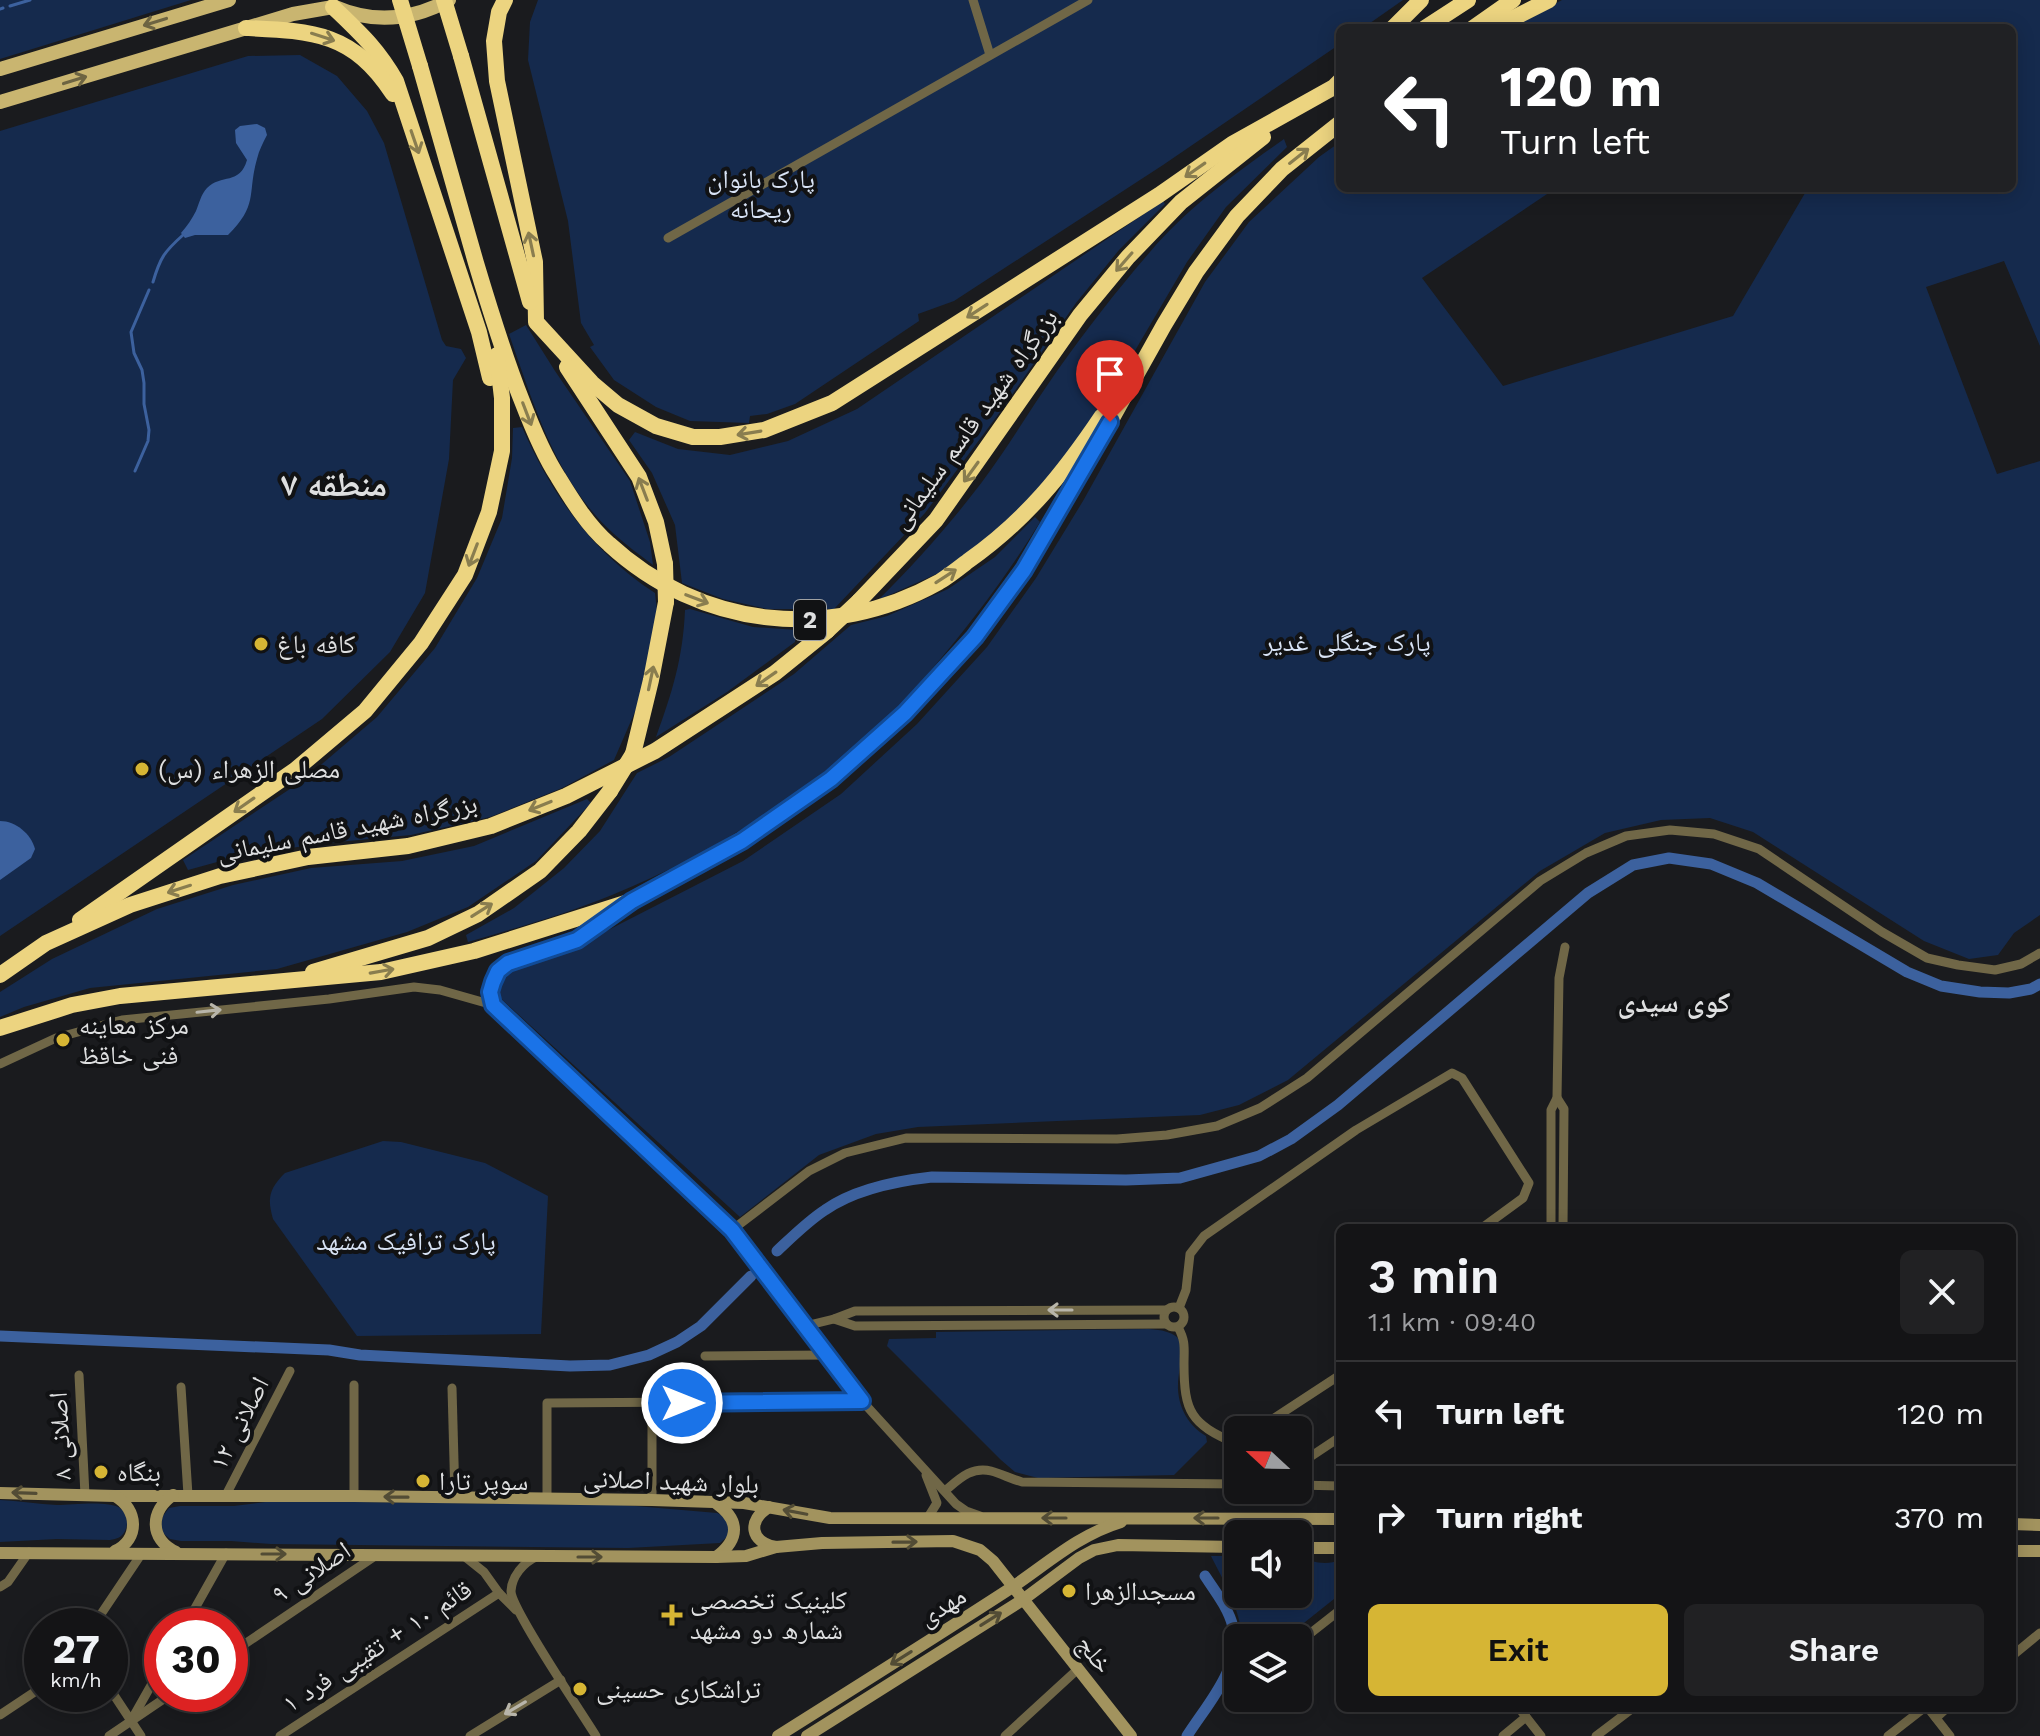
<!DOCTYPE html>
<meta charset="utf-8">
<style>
body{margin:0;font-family:"Work Sans","Noto Naskh Arabic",sans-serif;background:#212123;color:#f1f3f6;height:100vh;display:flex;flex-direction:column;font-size:30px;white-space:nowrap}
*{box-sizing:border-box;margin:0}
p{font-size:26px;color:#9d9ea1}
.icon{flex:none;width:44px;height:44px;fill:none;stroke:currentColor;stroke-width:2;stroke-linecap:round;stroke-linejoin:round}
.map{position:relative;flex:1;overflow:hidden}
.drawer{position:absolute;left:1336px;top:1224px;width:680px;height:488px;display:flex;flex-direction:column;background:#141416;border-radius:12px;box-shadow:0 4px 20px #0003,0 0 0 2px #333335}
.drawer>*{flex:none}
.hud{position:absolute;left:1336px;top:24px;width:680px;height:168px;border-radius:12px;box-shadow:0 4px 20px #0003,0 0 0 2px #333335;background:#202124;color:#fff;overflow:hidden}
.needle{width:52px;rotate:292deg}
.buttons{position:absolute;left:1224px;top:1416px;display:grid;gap:16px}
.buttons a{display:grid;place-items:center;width:88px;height:88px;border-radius:12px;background:#141416;box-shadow:0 4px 20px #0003,0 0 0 2px #333335;font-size:40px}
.speed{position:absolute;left:24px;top:1608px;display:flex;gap:16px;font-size:40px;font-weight:700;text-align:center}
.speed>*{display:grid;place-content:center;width:104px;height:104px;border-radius:50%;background:#141416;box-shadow:0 4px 20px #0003,0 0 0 2px #333335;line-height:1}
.speed small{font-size:20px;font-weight:400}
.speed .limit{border:12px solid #d22;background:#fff;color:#111}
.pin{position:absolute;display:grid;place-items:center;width:68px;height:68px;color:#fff;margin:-82px -34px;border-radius:50% 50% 50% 0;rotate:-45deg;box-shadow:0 0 8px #0007}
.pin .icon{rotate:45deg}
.me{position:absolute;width:88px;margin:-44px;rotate:90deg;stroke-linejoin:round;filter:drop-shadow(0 0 6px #0008)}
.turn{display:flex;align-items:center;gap:28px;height:168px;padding:0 32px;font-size:36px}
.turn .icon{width:104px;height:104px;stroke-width:2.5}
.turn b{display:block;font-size:56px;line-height:68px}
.round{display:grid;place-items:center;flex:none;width:84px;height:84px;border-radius:12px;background:#212123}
.headline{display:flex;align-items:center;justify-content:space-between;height:136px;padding:0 32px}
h1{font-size:48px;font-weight:600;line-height:60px}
.button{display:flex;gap:16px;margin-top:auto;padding:16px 32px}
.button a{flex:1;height:92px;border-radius:12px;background:#d6b534;color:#111;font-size:32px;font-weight:600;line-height:92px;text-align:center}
.button a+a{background:#212123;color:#f1f3f6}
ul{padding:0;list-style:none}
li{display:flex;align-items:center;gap:24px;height:104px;padding:0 32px;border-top:2px solid #333335}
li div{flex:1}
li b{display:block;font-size:30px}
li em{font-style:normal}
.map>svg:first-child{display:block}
</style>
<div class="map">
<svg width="2040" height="1736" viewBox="0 0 2040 1736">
<rect width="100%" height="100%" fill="#1a1b1e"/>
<g fill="#152a4d">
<path d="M0 0H191L0 59Z"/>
<path d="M538 0H1403L1363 28H1340V44L1163 165 954 301 918 314 919 321 795 404 767 414 750 416 749 423 690 421 656 407 614 380 590 347 594 345 581 323 568 221 528 60 530 22Z"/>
<path d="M1562 0H2040V346L2004 261 1926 287 1997 474 2040 461V915L2014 933 1998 955 1969 959 1924 941 1753 832 1710 818 1661 820 1605 833 1540 871 1288 1080 1239 1105 1200 1115 918 1127 876 1134 819 1155 740 1217 496 994 509 969 581 944 743 861 841 794 917 724 987 647 1036 578 1083 501 1205 282 1249 222 1319 157 1340 142V188H1556L1422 278 1503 386 1733 316 1808 188H2012V28H1511Z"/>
<path d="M300 55 337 76 367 111 384 143 442 340 446 346 461 349 466 358 453 380 449 459 425 593 390 652 322 719 0 936V131L248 56Z"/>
<path d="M1284 139 1287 147 1226 207 1187 262 1109 395 1072 451 1028 504 987 541 941 572 878 600C916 563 950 524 982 482 1009 446 1031 408 1057 371 1086 330 1117 290 1150 252 1188 207 1236 173 1284 139Z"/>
<path d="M1163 201 1165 204 1119 250 1076 303 1000 412 925 513 834 609H767L723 599 682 583 675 525 652 473 629 440 635 432 678 449 730 455 788 441 857 409Z"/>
<path d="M526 325 555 371 630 481 650 542 653 565C640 555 626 545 614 534 556 482 534 405 509 334Z"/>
<path d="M522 427C551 494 593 553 655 593L657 611 650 663 637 707 614 760 562 788 490 817 411 835 317 844 239 856 188 870 183 860 302 781 377 717 435 648 477 578 502 518 512 458 513 428Z"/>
<path d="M1035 517 1040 522C1008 574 972 622 932 669 921 682 910 698 897 710 814 788 718 852 612 895 566 914 516 928 468 942L466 935 514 908 564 868 600 831 637 773 669 757 794 674 851 625 887 616 948 589 995 557Z"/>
<path d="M690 609 753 627 797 630 795 642 727 692 656 737C672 693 683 658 685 610Z"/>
<path d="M587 799 591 803 536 861 468 907 407 932 277 969 90 988 24 1007 0 1017V992L52 959 157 909 233 885 311 868 402 861 474 846Z"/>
<path d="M383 1141 401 1142 485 1163 548 1196 541 1334 357 1336 273 1219C267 1198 269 1189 285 1173Z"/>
<path d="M1149 1329C1199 1332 1177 1358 1178 1389 1179 1409 1189 1426 1206 1436L1207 1442 1174 1475 1038 1478 1015 1472 1001 1460 887 1346 889 1339 936 1338V1332Z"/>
<path d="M0 1500C19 1501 38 1504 57 1505 72 1505 107 1500 120 1508 127 1513 129 1523 125 1531 122 1537 117 1539 110 1540L57 1539 0 1542Z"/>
<path d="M273 1501 624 1505 717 1513 726 1517 730 1525 728 1536 720 1543 628 1548 271 1544 231 1541H181L170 1539 163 1533 161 1524 163 1516 169 1508 180 1506H234Z"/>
<path d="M1211 1556H1238V1594H1298V1556C1311 1562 1326 1566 1340 1560V1603L1334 1599 1285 1638H1242C1240 1608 1224 1582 1211 1556Z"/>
</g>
<g fill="#3c619e">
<path d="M257 124 265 128 267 135C263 143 259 150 257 159 247 194 259 204 228 235H195L185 238 181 233C187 226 192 219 196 211 199 204 201 194 207 188 221 174 240 185 247 160L236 143 235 130 240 126Z"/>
<path d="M0 821C16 821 31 834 35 849L31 858 0 880Z"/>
</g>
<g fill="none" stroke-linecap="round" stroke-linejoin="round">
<g stroke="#3c619e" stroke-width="3">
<path d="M10 6 30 0"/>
<path d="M0 9 3 8"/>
<path d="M153 282C160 258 164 252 183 235"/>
<path d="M135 471 148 441 149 430 144 404V383L142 370 134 353 131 332 149 290"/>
</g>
<g stroke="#3c619e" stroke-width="11">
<path d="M777 1251C792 1237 808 1221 825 1210 855 1189 896 1181 932 1177L1126 1180 1180 1178 1259 1156 1291 1139 1338 1105 1588 893 1633 865 1669 858 1711 864 1757 883 1907 972 1941 986 1980 992 2009 993 2031 989 2040 984"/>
<path d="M0 1336 329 1350 360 1355 570 1366 610 1365 649 1355 677 1342 701 1326 751 1276"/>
<path d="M1187 1736C1207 1704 1242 1668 1233 1627 1229 1609 1215 1591 1205 1576"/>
</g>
<g stroke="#706747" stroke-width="9">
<path d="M973 0 990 55"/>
<path d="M668 238 1088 0"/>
<path d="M0 1064 56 1038 122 1020 329 999 414 987 440 990 493 1005 732 1230 862 1401 956 1504 966 1511 980 1516"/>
<path d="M1557 1098 1564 1109 1563 1228"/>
<path d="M1551 1228V1110L1557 1098 1559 978 1565 947"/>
<path d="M732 1230 809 1171 845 1153 906 1138 1117 1139 1167 1135 1217 1126 1260 1108 1307 1078 1540 881 1586 853 1626 836 1670 830 1714 834 1759 849 1882 932 1927 958 1958 965 1995 970 2021 964 2040 953"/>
<circle cx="1174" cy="1317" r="10"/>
<path d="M1179 1308 1186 1290 1190 1254 1204 1236 1356 1130 1452 1073 1462 1078 1529 1183 1523 1198 1482 1228"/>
<path d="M834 1319 855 1326 1166 1324"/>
<path d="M805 1326 834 1319 855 1311 1166 1310"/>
<path d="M1178 1327C1186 1342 1184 1348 1184 1364 1184 1412 1191 1424 1235 1443L1238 1442"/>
<path d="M705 1356 828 1355"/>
<path d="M79 1375 85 1495"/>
<path d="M354 1385V1496"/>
<path d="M181 1387 188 1495"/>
<path d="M452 1388 455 1498"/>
<path d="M1256 1430 1340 1375"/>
<path d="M1298 1465 1340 1437"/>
<path d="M926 1475 937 1503 927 1519"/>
<path d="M1298 1485 1340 1486"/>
<path d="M946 1490C959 1479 972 1466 991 1471 1002 1474 1011 1479 1022 1482L1238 1484"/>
<path d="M226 1495 290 1371"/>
<path d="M547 1498V1403L862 1401"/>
<path d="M652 1500V1403"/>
<path d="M464 1556 484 1572 499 1593 516 1610"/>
<path d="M536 1557C523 1563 512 1576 511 1591 511 1609 582 1713 596 1736"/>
<path d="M0 1587 8 1582 29 1552"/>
<path d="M93 1626 142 1553"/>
<path d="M185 1626 226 1553"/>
<path d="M1298 1643 1340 1610"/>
<path d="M230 1654 375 1556"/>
<path d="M2012 1656 2040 1633"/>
<path d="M110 1689 141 1736"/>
<path d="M1231 1697 1238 1691"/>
<path d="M1519 1708 1541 1736"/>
<path d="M1928 1708 1950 1736"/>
<path d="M0 1715 36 1691 42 1685"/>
<path d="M1936 1718 1947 1708"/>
<path d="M132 1719 162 1666"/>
<path d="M109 1736 171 1694"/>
<path d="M280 1736 499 1593"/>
<path d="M470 1736 561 1680"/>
<path d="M1005 1736 1078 1669"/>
<path d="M1503 1736 1526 1717"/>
<path d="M1596 1736 1633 1708"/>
<path d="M1888 1736 1924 1708"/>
</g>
<g stroke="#a2935e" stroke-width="12">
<path d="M0 1493 115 1496H354L652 1500 744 1503 830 1518 1340 1519"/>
<path d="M173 1495C150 1511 149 1539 176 1552"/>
<path d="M115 1496C138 1509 140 1539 115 1551"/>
<path d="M716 1503C740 1520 740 1539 716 1557"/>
<path d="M769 1507C747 1521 750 1542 776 1547"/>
<path d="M2012 1524 2040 1525"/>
<path d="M1298 1548H1340"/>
<path d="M2012 1551H2040"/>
<path d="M0 1553 716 1557 746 1556 776 1547 822 1543 953 1541 980 1550 993 1561 1131 1736"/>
<path d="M778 1736C856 1687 934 1638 1011 1588 1047 1564 1078 1535 1121 1522"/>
<path d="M807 1736 1024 1599 1079 1558 1094 1550 1118 1545 1238 1547"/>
</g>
<g stroke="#c9b570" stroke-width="14">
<path d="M335 7C374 24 412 20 449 0"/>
<path d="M0 69 229 0"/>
<path d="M0 102 293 14 333 7"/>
</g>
<g stroke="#ecd480" stroke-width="16">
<path d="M505 0 499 12 494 41 497 81 535 262 536 322 592 383 618 405 656 426 693 437H720L764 430 832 403 1159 195 1232 144 1334 87 1340 81"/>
<path d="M333 7C360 33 377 48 396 81L479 332 490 378"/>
<path d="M246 28C312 31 353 32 393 94"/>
<path d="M1393 28 1421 0"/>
<path d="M1425 28 1468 0"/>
<path d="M1473 28 1513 0"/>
<path d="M1494 28 1549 0"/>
<path d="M461 56 530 302"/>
<path d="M420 66C439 132 458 198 476 263 490 310 504 356 522 401 532 427 543 454 558 477 572 500 588 526 609 544 700 628 830 643 939 582 949 576 959 568 968 561 1026 520 1063 474 1102 416"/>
<path d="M567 367 639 477 656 522 665 564"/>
<path d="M859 601 936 520 1080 315 1128 257 1181 202 1263 137"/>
<path d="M633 754 651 680 666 602"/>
<path d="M80 920 295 770 365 711 421 643 465 575 489 512 502 451V398L497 355"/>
<path d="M313 972 428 938 478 914 540 871 579 831 610 791"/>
<path d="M0 975 46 943 130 905 220 876 308 857 408 846 491 826 566 796 655 751 775 673 827 631"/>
<path d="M493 1005C481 954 543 956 575 940 590 934 604 921 617 912"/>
<path d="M0 1028 72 1005 120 996 381 972 474 951 632 901 742 841 831 779 905 713 975 637 1024 570 1069 495 1164 325 1196 272 1237 216 1282 169 1340 123"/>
</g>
<g stroke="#ecd480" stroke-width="16">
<path d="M400 0 420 66"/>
<path d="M444 0 461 56"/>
<path d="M665 564 666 602"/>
<path d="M827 631 859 601"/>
<path d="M610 791 633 754"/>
</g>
</g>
<defs><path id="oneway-shaft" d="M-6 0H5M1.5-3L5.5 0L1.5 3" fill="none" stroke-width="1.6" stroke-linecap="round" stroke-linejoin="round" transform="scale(2)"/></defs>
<g stroke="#6d6442">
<use href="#oneway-shaft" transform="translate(155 22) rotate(163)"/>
<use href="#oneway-shaft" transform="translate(75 80) rotate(-17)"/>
</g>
<g stroke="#897d4f">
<use href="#oneway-shaft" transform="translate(323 37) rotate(18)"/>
<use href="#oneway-shaft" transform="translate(415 142) rotate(71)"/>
<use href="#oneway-shaft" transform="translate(1299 156) rotate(-38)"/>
<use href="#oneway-shaft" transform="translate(1195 170) rotate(145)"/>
<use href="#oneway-shaft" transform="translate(531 244) rotate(-102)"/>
<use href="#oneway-shaft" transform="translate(1124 262) rotate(131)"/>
<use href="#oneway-shaft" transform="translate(977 311) rotate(147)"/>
<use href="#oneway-shaft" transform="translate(527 414) rotate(69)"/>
<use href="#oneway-shaft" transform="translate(749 433) rotate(171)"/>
<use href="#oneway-shaft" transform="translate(971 472) rotate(126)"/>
<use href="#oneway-shaft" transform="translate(643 489) rotate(-111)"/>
<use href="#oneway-shaft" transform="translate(473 555) rotate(111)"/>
<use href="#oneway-shaft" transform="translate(946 576) rotate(-33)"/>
<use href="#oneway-shaft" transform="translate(697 599) rotate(21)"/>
<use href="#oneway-shaft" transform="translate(651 678) rotate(-78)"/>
<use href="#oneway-shaft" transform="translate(766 679) rotate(145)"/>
<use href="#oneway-shaft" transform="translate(244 805) rotate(145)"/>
<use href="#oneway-shaft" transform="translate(540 806) rotate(158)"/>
<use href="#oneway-shaft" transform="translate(179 889) rotate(162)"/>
<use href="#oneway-shaft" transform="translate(482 910) rotate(-32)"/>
<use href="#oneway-shaft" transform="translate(382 971) rotate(-10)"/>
</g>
<g stroke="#b8b5aa">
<use href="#oneway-shaft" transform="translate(209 1011) rotate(-6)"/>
<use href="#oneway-shaft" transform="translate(1060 1310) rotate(180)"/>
<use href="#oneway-shaft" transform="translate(515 1708) rotate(149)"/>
</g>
<g stroke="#524c35">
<use href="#oneway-shaft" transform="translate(24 1493) rotate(-178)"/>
<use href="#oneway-shaft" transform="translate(396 1497) rotate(-179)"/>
<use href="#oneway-shaft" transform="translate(795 1512) rotate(-169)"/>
<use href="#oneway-shaft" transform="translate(1054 1518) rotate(-180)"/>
<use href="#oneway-shaft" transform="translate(1206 1518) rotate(180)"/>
<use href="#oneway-shaft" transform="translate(905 1542) rotate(-1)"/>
<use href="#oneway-shaft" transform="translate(274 1554)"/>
<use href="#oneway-shaft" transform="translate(590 1557)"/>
<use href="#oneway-shaft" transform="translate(991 1619) rotate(-32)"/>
<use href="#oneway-shaft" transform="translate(901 1658) rotate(148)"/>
</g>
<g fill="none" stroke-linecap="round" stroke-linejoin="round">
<g stroke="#114b97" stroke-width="20">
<path id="route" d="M682 1403 862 1401 732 1230 493 1005 490 992 493 982 498 971 508 963 577 940 632 901 742 841 831 779 905 713 975 637 1024 570 1110 422"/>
</g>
<use href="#route" stroke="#1a73e8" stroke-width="14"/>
</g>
<g fill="#d6b534" stroke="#111214" stroke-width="3">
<circle cx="261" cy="644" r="8"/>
<circle cx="142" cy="769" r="8"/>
<circle cx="63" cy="1040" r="8"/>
<circle cx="101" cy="1472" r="8"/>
<circle cx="423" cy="1481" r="8"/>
<circle cx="1069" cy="1591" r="8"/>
<path d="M668 1603h8v8h8v8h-8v8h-8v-8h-8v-8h8z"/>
<circle cx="580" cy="1689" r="8"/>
</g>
<g text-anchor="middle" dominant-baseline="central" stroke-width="8" stroke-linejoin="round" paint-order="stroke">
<rect fill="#111214" stroke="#a0a2a3" stroke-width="2" x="794" y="600" width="32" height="40" rx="6"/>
<g font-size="24" font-weight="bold" fill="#dedfe0">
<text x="810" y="620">2</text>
</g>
<g font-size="26" fill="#d8e3f5" stroke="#111214">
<text x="761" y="179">پارک بانوان<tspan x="761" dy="30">ریحانه</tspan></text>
<text x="1347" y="642">پارک جنگلی غدیر</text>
<text x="406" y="1241">پارک ترافیک مشهد</text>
</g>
<g font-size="26" fill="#dedfe0" stroke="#111214">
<text transform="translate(974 419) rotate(-54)">بزرگراه شهید قاسم سلیمانی</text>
<text transform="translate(347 828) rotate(-11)">بزرگراه شهید قاسم سلیمانی</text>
<text transform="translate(239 1423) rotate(-63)">اصلانی ۱۲</text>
<text transform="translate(60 1436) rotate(-93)">اصلانی ۸</text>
<text transform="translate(671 1481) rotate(2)">بلوار شهید اصلانی</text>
<text transform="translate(311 1572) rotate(-34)">اصلانی ۹</text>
<text transform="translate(942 1606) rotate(-32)">مهدی</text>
<text transform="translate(377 1646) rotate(-33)">قائم ۱۰ + تقیبی فرد ۱</text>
<text transform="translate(1095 1654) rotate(52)">خلج</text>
</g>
<g font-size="26" fill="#dedfe0" stroke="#111214" text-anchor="start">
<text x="277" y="644">کافه باغ</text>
<text x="158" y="769">مصلی الزهراء (س)</text>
<text x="79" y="1025">مرکز معاینه<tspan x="79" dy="30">فنی خاقظ</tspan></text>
<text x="117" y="1472">بنگاه</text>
<text x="439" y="1481">سوپر تارا</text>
<text x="1085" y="1591">مسجدالزهرا</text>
<text x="690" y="1600">کلینیک تخصصی<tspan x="690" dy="30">شمار‌ه دو مشهد</tspan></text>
<text x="596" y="1689">تراشکاری حسینی</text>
</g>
<g font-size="28" font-weight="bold" fill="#dedfe0" stroke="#111214">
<text x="1674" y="1002">کوی سیدی</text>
</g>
<g font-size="34" font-weight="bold" fill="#dedfe0" stroke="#111214">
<text x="334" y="484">منطقه ۷</text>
</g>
</g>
</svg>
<div class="buttons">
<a><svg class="needle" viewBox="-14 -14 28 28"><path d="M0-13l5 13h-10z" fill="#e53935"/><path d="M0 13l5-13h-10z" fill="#9d9ea1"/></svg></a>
<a><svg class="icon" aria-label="sound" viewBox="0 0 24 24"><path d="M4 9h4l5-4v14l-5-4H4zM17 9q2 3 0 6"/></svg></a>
<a><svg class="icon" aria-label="layers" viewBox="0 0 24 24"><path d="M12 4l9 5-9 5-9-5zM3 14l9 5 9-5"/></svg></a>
</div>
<div class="speed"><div>27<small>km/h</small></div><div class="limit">30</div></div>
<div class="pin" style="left:1110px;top:422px;background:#d93025"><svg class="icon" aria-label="arrive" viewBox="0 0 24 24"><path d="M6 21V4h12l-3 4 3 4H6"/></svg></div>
<svg class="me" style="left:682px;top:1403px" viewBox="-20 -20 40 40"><circle r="17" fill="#1a73e8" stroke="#fff" stroke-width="3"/><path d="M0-11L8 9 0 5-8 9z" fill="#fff"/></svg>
<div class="hud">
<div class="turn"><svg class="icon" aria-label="left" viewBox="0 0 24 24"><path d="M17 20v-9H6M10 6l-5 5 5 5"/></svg><div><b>120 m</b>Turn left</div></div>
</div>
<section class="drawer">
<div class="headline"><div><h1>3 min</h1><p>1.1 km · 09:40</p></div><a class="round"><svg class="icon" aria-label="close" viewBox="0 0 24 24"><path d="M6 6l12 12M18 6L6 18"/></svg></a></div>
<ul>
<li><svg class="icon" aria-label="left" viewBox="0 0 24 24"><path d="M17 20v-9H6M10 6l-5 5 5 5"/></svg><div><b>Turn left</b></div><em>120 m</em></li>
<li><svg class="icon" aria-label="right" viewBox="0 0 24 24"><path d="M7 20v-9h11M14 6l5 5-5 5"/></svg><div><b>Turn right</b></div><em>370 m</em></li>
</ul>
<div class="button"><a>Exit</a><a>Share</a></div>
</section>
</div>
